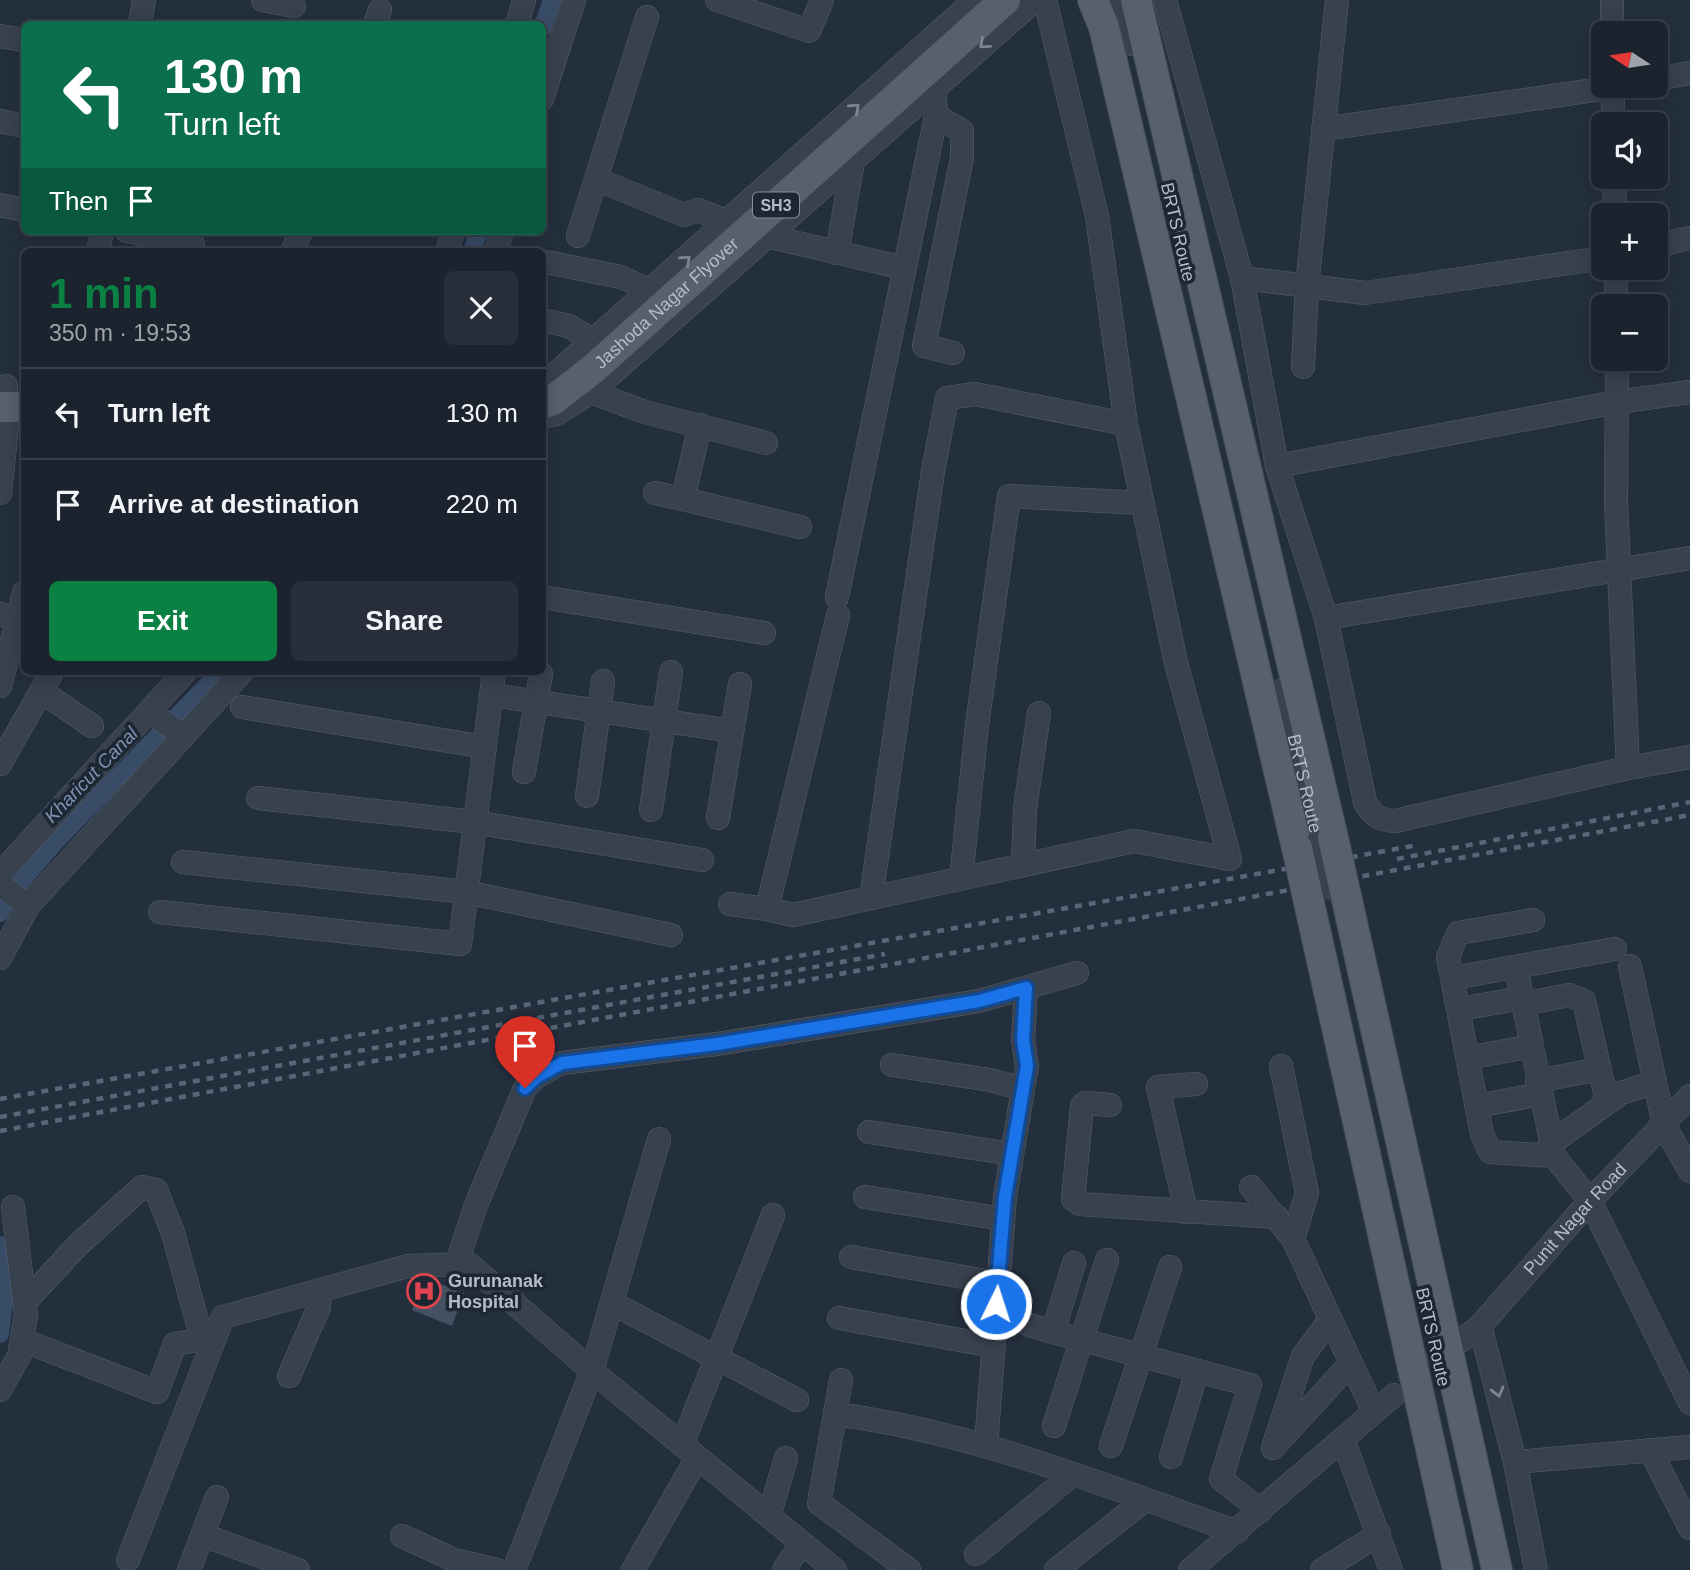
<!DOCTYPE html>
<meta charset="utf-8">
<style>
body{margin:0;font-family:Helvetica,sans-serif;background:#282f3a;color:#f1f3f6;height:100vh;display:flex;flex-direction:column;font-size:26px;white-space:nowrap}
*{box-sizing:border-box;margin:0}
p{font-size:23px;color:#a0a4aa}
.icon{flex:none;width:38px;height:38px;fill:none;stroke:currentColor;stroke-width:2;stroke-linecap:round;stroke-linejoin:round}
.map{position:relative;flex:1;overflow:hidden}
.drawer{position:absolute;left:21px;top:248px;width:525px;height:427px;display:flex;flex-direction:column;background:#1b232e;border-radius:10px;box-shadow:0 4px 18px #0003,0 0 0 2px #39404a}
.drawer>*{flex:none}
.hud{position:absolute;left:21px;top:21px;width:525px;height:214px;border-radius:10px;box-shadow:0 4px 18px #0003,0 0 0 2px #39404a;background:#0b6e4f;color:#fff;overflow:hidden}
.needle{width:46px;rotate:282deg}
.controls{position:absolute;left:1591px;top:21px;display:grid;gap:14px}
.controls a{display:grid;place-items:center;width:77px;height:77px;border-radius:10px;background:#1b232e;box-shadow:0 4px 18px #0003,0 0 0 2px #39404a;font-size:35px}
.pin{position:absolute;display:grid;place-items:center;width:60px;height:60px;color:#fff;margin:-72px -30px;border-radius:50% 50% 50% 0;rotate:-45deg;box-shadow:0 0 7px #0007}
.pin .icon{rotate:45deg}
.me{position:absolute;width:77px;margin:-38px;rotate:4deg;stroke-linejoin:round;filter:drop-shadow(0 0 5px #0008)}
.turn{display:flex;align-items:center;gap:24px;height:147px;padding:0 28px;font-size:32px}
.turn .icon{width:91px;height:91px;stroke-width:2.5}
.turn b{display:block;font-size:49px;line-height:60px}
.then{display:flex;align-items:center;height:66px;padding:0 28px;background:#0003;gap:14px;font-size:26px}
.round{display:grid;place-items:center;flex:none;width:74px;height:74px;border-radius:10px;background:#282f3a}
.summary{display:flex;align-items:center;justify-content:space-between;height:119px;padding:0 28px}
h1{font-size:42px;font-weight:700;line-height:52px;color:#0b8043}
.action{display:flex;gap:14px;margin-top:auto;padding:14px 28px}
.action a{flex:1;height:80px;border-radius:10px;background:#0b8043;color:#fff;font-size:28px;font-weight:700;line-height:80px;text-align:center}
.action a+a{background:#282f3a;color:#f1f3f6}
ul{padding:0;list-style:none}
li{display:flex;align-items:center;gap:21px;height:91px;padding:0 28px;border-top:2px solid #39404a}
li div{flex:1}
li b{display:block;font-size:26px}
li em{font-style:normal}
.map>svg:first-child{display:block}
</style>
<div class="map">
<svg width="1690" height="1570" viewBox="0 0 1690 1570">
<rect width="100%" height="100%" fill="#242f3e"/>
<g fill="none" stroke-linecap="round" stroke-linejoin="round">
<g stroke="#394c67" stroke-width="18">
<path d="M542 29 552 0"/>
<path d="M472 252 479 231"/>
<path d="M0 913 8 897 56 841 220 672"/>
<path d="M0 1245 7 1278 0 1334"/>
</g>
</g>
<path fill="#455162" d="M424 1278 464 1293 452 1326 412 1310Z"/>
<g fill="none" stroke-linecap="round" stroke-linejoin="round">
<path stroke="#3a4453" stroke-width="23" stroke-dasharray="23 11" stroke-linecap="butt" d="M1404 1386 1459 1342"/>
<g stroke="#565f6c" stroke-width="24">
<g id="minor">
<path d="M263 0 294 6"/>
<path d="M717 0 809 31 822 0"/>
<path d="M1118 0 1132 44"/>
<path d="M1165 0 1242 278 1277 466 1326 618 1365 802C1372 815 1379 820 1395 821L1628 768 1690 757"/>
<path d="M1612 0V33"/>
<path d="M140 24 144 0"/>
<path d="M375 24 380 10"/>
<path d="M517 24 524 0"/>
<path d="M0 36 24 40"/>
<path d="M1656 79 1690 73"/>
<path d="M1613 86V124"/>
<path d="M542 99 574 0"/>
<path d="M936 116 962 131V158L924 346 953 353"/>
<path d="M0 121 24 126"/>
<path d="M1323 129 1622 86"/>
<path d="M1614 177 1615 215"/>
<path d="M596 179 684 215 698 210 728 222"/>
<path d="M0 205 24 210"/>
<path d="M127 231 193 244"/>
<path d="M578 236 647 17"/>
<path d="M767 236 904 268"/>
<path d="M1656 246 1690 238"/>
<path d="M98 252 102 231"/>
<path d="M292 252 301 231"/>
<path d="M447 252 453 231"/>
<path d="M496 252 502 231"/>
<path d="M837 253 853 161"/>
<path d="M546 262 621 277 651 291"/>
<path d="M1616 268V306"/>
<path d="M1242 278 1365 293 1603 258"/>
<path d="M542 320 569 326 594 341"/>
<path d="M1617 359 1616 503 1628 768"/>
<path d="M1303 367 1307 286 1337 0"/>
<path d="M542 386 975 0"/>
<path d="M591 392 645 412 766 443"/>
<path d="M542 417 557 414 591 392 1035 0"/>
<path d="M700 425 683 499 800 527"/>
<path d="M1277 466 1617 402 1690 392"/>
<path d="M0 493 7 427 6 386"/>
<path d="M655 493 683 499"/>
<path d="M542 597 764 633"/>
<path d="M837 597 936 116 934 88"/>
<path d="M0 614 18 619 24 592"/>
<path d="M1326 618 1690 558"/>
<path d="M0 686 18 619"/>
<path id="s1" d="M1283 690 1318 842"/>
<path d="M41 691 92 726"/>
<path d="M492 695 732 731"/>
<path d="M242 707 485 747"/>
<path d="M149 711 183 736"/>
<path d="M0 764 52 672"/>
<path d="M524 772 541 674"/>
<path d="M587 796 603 681"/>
<path d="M258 798 474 822 702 860"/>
<path d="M651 810 671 672"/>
<path d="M718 818 740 684"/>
<path d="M183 862 466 892 671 935"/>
<path d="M1023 865 1025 809 1039 713"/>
<path d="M0 874 185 672"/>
<path d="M961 879 977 725 1009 496 1142 503"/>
<path d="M0 884 28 906"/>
<path d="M871 898 933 471 947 398 975 394 1126 424"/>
<path d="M730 904 767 909 838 615"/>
<path d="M767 909 793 915 1134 841 1230 859 1176 663 1126 424 1097 216 1045 0"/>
<path d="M160 912 460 944 494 672"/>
<path d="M1533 920 1458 933 1448 957 1482 1134 1490 1152 1554 1156"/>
<path d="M0 958 28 906 242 672"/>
<path d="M1630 966 1664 1125 1690 1171"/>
<path d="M1516 967 1554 1156 1590 1201 1690 1403"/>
<path d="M1453 978 1615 949"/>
<path d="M1523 1004 1569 995 1584 1001 1607 1102"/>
<path d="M1460 1009 1522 998"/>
<path d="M1468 1058 1531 1046"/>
<path d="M892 1065 990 1080 1023 1089 1005 1197 986 1445"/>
<path d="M1281 1066 1307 1193 1293 1239"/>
<path d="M1537 1081 1600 1069"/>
<path d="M1023 1089 1027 1066 1023 1040 1026 988"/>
<path d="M1110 1105 1085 1103 1082 1106 1073 1199 1080 1204 1277 1217"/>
<path d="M1477 1106 1540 1094"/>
<path d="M869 1132 1012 1154"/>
<path d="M1550 1144 1621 1093 1655 1082"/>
<path d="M1251 1187 1293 1239 1374 1412"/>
<path d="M865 1197 1003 1219"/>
<path d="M1186 1212 1158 1087 1196 1084"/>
<path d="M851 1257 997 1283"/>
<path d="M1074 1263 1053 1332 1250 1385 1221 1479 1261 1511"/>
<path d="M456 1265 476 1205 525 1088 536 1077 562 1063 717 1044 979 1001 1077 973"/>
<path d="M25 1302 78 1245 142 1187 156 1190 173 1233 202 1339"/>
<path d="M612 1303 797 1400"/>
<path d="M839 1318 993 1346"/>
<path d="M1329 1321 1303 1356 1273 1448 1350 1364"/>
<path d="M1029 1325 1053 1332"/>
<path d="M1480 1326 1515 1462 1536 1570"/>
<path d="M22 1340 157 1392 175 1344 215 1337"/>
<path id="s2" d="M1462 1340 1480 1326 1590 1201 1690 1096"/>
<path d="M289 1376 319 1307 320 1290"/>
<path d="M0 1390 19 1356 26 1315 13 1207"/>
<path d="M835 1414 841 1380"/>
<path d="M1054 1426 1107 1260"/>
<path d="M1343 1440 1391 1570"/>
<path d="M682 1445 773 1215"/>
<path d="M1111 1446 1170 1267"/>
<path d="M1650 1450 1690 1528"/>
<path d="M1171 1457 1197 1371"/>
<path d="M1515 1462 1690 1447"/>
<path d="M769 1516 786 1458"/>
<path d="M203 1535 298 1570"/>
<path d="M402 1536 454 1560 497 1570"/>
<path d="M976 1554 1072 1475"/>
<path d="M128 1560 223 1317 408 1266 469 1264 592 1371 659 1139"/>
<path d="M189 1570 217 1497"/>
<path d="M514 1570 592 1371 835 1570"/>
<path d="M633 1570 697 1458"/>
<path d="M784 1570 802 1543"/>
<path d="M909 1570 819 1503 835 1414C975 1432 1105 1486 1237 1532"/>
<path d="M1056 1570 1145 1500"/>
<path d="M1190 1570 1394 1395"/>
<path d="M1322 1570 1379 1534"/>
</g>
</g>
<g stroke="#414a57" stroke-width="32">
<g id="major">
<path d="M1093 0 1104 27 1297 848"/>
<path d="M1136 0 1333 838"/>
<path id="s3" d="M542 404 553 400 593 369 1005 0"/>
<path d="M0 407H24"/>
<path d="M1349 909 1497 1570"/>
<path d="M1312 916 1458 1570"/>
</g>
</g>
<use href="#minor" stroke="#38414e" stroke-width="23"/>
<use href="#major" stroke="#56606e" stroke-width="30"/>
<g stroke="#5a6575" stroke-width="4.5" stroke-dasharray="7 7" stroke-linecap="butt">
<path d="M1397 859 1690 802"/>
<path d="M0 1099 1413 846"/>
<path d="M0 1117 885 954"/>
<path d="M0 1131 1690 815"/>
</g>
<g stroke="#565f6c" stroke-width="24" stroke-linecap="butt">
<path id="minor-bridge" d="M1318 842 1331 889"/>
</g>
<g stroke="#414a57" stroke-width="32" stroke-linecap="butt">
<g id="major-bridge">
<path d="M1333 838 1349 909"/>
<path d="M1297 848 1312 916"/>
</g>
</g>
<use href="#minor-bridge" stroke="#38414e" stroke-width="23"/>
<use href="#major-bridge" stroke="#56606e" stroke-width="30"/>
</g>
<defs><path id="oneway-chevron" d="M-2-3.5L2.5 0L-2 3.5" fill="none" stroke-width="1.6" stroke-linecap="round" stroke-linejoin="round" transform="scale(1.75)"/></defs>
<g stroke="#7c8592">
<use href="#oneway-chevron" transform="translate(984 44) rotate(139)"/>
<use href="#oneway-chevron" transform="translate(855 108) rotate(-42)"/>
<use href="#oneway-chevron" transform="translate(686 260) rotate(-42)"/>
<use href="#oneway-chevron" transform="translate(1498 1392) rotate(75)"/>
</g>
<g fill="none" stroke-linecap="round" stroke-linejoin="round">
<g stroke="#114b97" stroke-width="18">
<path id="route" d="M525 1088 536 1077 562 1063 717 1044 979 1001 1026 988 1023 1040 1027 1066 1005 1197 996 1304"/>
</g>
<use href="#route" stroke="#1a73e8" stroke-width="12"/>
</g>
<defs>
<g id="hospital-ring" transform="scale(1.75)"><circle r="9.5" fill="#1d2633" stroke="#e0444e" stroke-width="1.5"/><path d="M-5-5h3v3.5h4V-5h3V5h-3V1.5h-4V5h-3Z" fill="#e0444e"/></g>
</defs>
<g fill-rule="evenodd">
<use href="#hospital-ring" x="424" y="1291"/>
</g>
<g text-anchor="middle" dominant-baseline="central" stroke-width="7" stroke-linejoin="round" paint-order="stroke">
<rect fill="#1d2633" stroke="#878f9c" stroke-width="2" x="753" y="192.5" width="46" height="25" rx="5"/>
<g font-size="16" font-weight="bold" fill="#b4bcc9">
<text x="776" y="205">SH3</text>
</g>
<g font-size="18" fill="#b4bcc9" stroke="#1d2633">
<text transform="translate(1178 232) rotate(77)">BRTS Route</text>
<text stroke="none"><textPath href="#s3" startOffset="161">Jashoda Nagar Flyover</textPath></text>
<text stroke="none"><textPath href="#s1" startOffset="96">BRTS Route</textPath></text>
<text stroke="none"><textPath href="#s2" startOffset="166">Punit Nagar Road</textPath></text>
<text transform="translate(1433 1337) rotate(77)">BRTS Route</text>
</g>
<g font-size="18" font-weight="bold" fill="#b4bcc9" stroke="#1d2633" text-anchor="start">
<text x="448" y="1281">Gurunanak<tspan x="448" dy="21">Hospital</tspan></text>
</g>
<g font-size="19" font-style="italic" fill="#7c92b1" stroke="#1d2633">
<text transform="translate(91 775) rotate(-46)">Kharicut Canal</text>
</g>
</g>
</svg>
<div class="controls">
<a><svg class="needle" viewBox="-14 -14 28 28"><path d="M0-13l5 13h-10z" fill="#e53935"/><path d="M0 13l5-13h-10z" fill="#a0a4aa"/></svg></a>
<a><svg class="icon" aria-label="sound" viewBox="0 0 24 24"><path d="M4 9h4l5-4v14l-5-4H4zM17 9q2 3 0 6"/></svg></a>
<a>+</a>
<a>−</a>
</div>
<div class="pin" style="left:525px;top:1088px;background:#d93025"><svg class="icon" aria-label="arrive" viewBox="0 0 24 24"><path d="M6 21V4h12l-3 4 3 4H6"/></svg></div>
<svg class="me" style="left:996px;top:1304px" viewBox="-20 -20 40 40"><circle r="17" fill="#1a73e8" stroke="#fff" stroke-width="3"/><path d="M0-11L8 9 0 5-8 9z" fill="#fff"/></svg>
<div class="hud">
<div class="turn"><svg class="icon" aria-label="left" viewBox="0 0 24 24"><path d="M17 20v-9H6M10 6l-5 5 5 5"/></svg><div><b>130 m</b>Turn left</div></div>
<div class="then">Then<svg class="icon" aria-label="arrive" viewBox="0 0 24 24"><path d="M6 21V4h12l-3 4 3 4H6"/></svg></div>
</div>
<section class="drawer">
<div class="summary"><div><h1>1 min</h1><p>350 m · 19:53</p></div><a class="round"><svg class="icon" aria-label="close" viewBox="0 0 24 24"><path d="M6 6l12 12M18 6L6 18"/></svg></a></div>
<ul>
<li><svg class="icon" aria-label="left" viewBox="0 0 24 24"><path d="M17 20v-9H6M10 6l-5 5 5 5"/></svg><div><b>Turn left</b></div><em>130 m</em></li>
<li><svg class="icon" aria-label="arrive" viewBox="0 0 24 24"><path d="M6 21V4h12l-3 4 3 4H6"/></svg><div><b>Arrive at destination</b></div><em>220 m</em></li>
</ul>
<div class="action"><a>Exit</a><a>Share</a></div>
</section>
</div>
